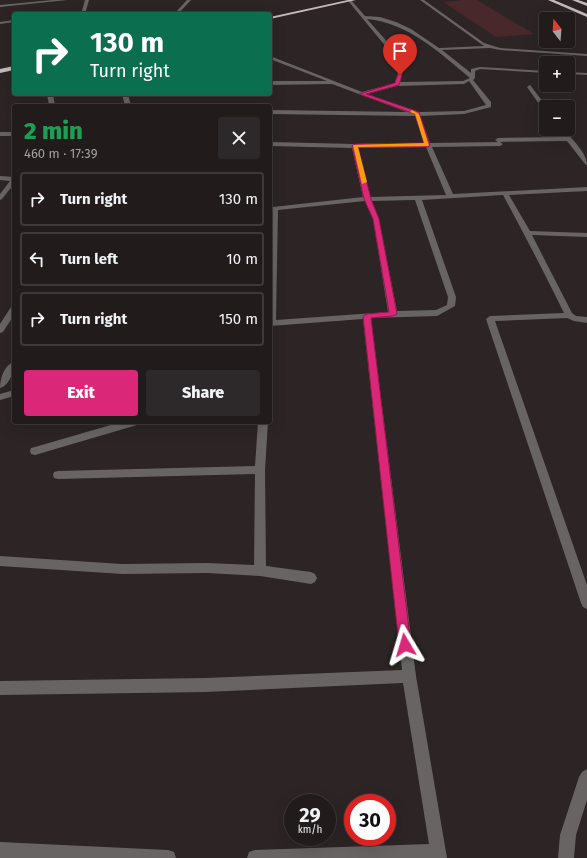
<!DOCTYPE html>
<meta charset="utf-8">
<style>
body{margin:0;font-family:"Fira Sans",sans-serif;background:#2d2829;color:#f1f3f6;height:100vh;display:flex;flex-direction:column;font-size:15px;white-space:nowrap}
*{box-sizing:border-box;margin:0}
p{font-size:13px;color:#a2a1a3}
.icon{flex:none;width:22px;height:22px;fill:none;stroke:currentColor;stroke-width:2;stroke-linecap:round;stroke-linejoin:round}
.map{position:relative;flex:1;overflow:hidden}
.panel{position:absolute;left:12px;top:104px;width:260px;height:320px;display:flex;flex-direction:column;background:#211b1c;border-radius:4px;box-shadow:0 4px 16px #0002,0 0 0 1px #3e393b}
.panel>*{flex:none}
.hud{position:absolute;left:12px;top:12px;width:260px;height:84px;border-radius:4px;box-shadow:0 4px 16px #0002,0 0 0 1px #3e393b;background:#0b6e4f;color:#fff;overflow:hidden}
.needle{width:26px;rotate:343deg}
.controls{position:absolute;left:539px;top:12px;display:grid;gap:8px}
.controls a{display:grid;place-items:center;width:36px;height:36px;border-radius:4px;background:#211b1c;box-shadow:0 4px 16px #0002,0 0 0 1px #3e393b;font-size:20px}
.speed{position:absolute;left:284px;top:794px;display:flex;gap:8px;font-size:20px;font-weight:700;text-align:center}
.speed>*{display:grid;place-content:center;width:52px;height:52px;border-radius:50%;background:#211b1c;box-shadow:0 4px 16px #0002,0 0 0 1px #3e393b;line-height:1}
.speed small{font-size:10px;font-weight:400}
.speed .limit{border:6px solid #d22;background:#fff;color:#111}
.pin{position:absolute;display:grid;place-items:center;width:34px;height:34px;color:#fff;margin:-41px -17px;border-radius:50% 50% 50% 0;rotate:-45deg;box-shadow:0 0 4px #0007}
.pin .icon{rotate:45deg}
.me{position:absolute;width:44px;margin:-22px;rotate:353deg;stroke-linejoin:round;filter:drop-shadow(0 0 3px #0008)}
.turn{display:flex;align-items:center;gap:14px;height:84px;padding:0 12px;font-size:18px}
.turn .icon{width:52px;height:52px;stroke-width:2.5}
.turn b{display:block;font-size:28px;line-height:34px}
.round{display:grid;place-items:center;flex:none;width:42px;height:42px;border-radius:4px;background:#2d2829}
.head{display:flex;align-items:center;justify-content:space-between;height:68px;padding:0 12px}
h1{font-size:24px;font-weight:800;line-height:30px;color:#1e9e55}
.primary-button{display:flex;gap:8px;margin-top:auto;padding:8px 12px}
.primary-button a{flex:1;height:46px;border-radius:4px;background:#db2777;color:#fff;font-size:16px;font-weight:800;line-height:46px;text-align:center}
.primary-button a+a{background:#2d2829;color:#f1f3f6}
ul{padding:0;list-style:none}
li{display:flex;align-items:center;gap:12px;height:54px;margin:0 8px 6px;padding:0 4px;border:2px solid #3e393b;border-radius:4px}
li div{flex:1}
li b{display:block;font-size:15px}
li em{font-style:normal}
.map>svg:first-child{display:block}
</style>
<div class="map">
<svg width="587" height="858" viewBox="0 0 587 858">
<rect width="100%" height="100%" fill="#2c2425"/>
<path fill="#49282c" d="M462 0H477L534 34 496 37 443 2Z"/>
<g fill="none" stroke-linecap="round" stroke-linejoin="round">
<g fill="#686464" fill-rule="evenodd">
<path d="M53 0H67L0 7V5Z"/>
<path d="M85 0H89L85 14H67L82 11Z"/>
<path d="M187 0H191L178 14H174Z"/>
<path d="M349 0H351L365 16 380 17 396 22 411 29 439 48 484 46 420 0H424L484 43 500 48 587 54V56L500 50 490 48 442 50 471 73V69L480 67 546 71V73L480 69 475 71V78L473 80 491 102V107L464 114 420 116 430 143 500 142 503 144 500 146 432 147 453 194 587 187V191L509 195 530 231 587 233V237L532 235 572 313 576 316 587 317V323L574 321 567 318 495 321 587 585V609L583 607 581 603 486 319 490 316 564 313C544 272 524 234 503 195L422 200 456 297 455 306 437 316 371 318 416 676 447 858H247L249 852 255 850 429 844 403 683 206 692 0 695V681L206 678 402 670 363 319 270 326V252H271L273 207 363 197 352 148 270 146V142L355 144 424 143 415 116 270 114V110L407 112 332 84 270 85V81H327L270 59V56L362 92 395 83 400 66 387 48 349 2ZM367 19C408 23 439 52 470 78L463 81 400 82 404 66 391 46ZM469 81 486 105 464 111 418 112 367 94 397 86 464 84ZM426 147 446 195 370 197 358 148ZM415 200 448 297 447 305 436 310 397 311 379 219 371 201ZM365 201 373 219 388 312 276 320 278 210Z"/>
<path d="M14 20V22L0 24V22Z"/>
<path d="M568 72 587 73V75L568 74Z"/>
<path d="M530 85 547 107 546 112 544 111 527 87Z"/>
<path d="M47 94H53L55 106H49Z"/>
<path d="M122 94H128L131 106H125Z"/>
<path d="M558 129H564C571 139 587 152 587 165L585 164 567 141 498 142 495 140 498 138 564 137Z"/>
<rect x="0" y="132" width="14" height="4"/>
<path d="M0 176 14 177V184L2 199 0 200V194L10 181 0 180Z"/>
<path d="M14 306V315L3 332 0 333V324L11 307Z"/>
<path d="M14 362C14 371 10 385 0 388 0 379 4 365 14 362Z"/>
<path d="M14 390V396L0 400V394Z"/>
<path d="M121 422H139L137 425 35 455 31 454 30 451 31 448 35 447Z"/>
<path d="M258 422H268L265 470 266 566 311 572 315 574 317 578 315 582 311 584 260 576 207 573 122 574 0 566V556L122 564 207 563 254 565 255 474 58 479 54 478 53 475 54 472 58 471 255 466Z"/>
<path d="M587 769V800L576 835 574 858H558L560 835 579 777 582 772Z"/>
<path d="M0 842 168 850 174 852 176 858H0Z"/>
</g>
<g fill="#c5babb" fill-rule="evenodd">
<path d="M348 0H356L270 19V17Z"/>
<path d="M548 0H554L587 14V17Z"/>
<path d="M572 0H578L587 3V6Z"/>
<path d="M14 66V70L0 73V69Z"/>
</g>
</g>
<path fill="#db2777" stroke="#8e194d" d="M398 74 402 75 399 85 366 94 419 112 430 145 428 147H358L371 199 379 219 397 314 393 316 371 318 411 645 410 649 405 651 401 649 399 645 363 316 367 314 389 312 373 219 364 199 352 146 355 144 424 143 415 114 359 94 395 83Z"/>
<path fill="#f59e0b" d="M412 110 419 114 429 146 358 147 367 182 362 184 353 145 424 143 415 114 410 112Z"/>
</svg>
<div class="controls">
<a><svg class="needle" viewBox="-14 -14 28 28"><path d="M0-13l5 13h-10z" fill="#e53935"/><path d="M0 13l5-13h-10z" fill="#a2a1a3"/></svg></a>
<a>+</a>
<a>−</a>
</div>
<div class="speed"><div>29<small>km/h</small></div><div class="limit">30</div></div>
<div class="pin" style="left:400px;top:75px;background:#d93025"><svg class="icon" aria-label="arrive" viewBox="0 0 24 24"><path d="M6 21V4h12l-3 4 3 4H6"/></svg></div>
<svg class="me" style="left:405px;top:645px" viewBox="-20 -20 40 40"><path d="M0-17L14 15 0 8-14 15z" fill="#db2777" stroke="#fff" stroke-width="4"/></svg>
<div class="hud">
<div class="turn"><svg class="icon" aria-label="right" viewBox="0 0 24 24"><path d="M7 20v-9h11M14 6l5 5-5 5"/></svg><div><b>130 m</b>Turn right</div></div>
</div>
<section class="panel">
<div class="head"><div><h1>2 min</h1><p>460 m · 17:39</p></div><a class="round"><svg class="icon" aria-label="close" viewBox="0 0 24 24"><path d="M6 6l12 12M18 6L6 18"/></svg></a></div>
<ul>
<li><svg class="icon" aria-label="right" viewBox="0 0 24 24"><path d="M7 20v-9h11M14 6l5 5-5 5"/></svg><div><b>Turn right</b></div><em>130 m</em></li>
<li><svg class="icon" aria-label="left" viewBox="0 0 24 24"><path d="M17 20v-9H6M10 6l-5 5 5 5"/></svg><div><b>Turn left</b></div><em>10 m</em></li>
<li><svg class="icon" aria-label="right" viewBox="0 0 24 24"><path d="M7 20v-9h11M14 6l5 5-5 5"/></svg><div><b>Turn right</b></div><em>150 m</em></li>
</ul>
<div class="primary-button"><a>Exit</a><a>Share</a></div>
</section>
</div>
